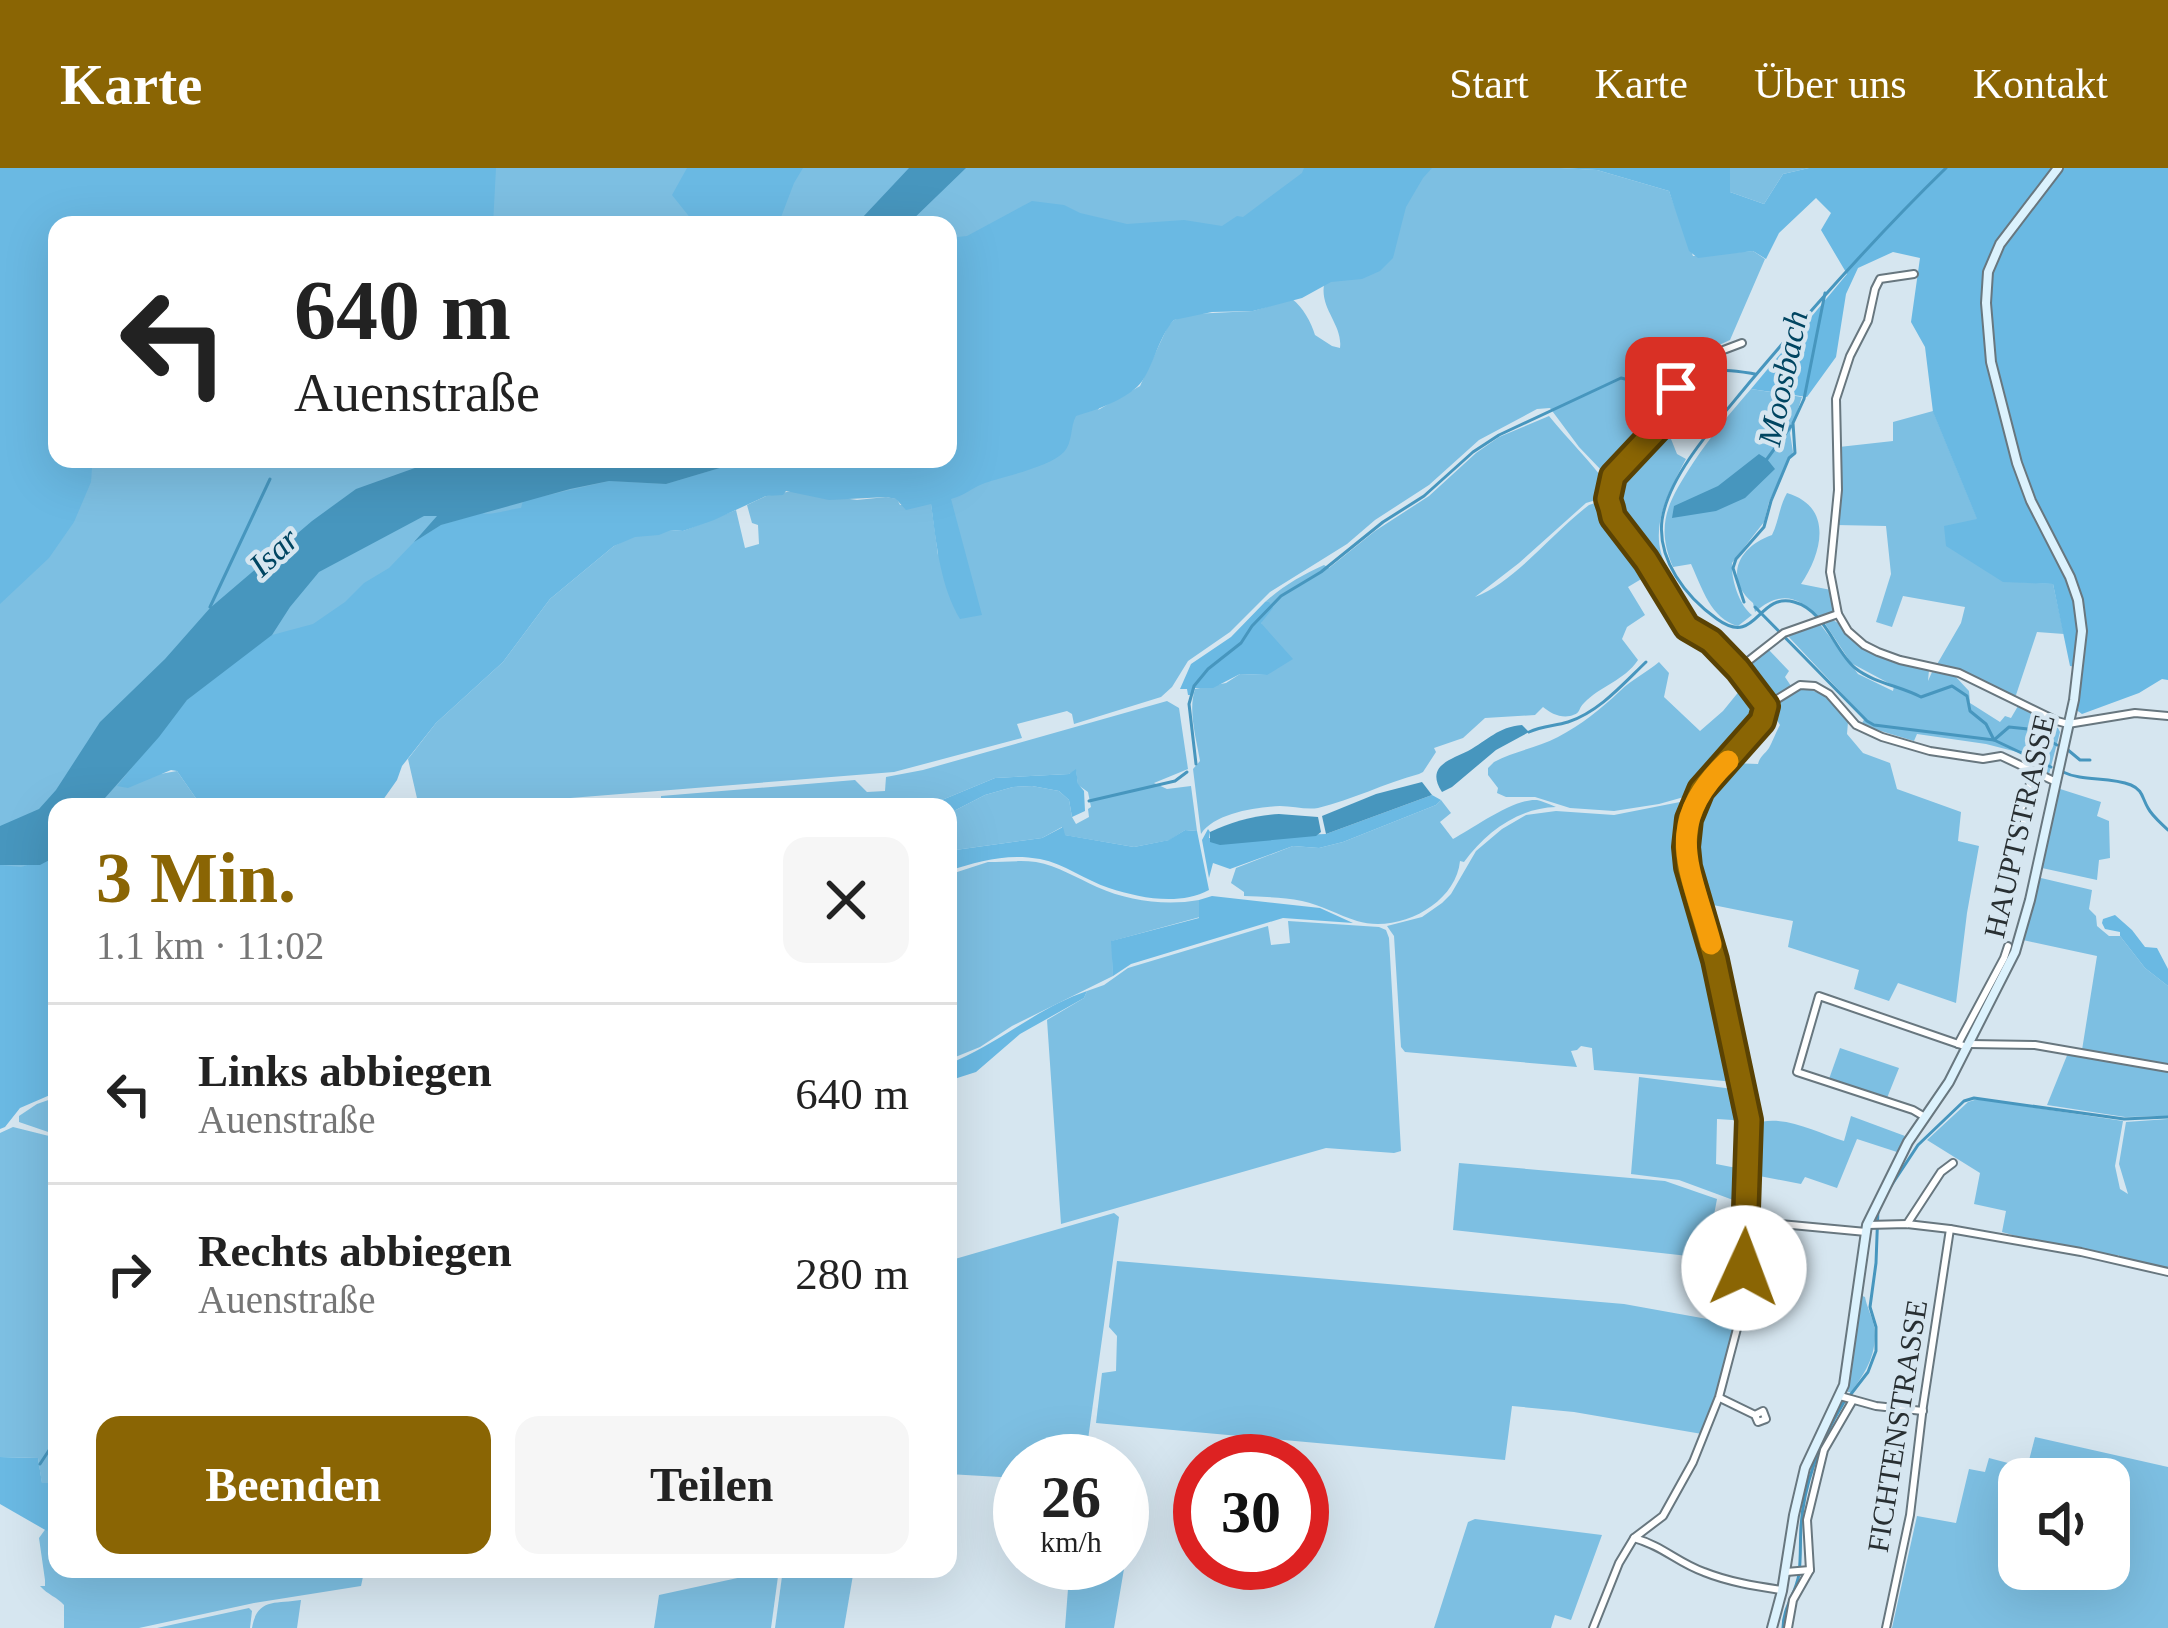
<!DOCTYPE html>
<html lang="de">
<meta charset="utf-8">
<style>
body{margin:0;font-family:Georgia,serif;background:#f6f6f6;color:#222;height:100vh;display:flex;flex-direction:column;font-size:45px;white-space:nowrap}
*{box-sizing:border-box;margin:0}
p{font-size:39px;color:#767676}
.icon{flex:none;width:66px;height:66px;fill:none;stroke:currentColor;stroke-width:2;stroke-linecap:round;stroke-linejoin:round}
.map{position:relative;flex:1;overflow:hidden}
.drawer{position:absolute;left:48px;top:630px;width:909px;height:780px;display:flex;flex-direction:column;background:#fff;border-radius:24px;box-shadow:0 12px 48px #0002}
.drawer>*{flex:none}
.banner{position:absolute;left:48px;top:48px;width:909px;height:252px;border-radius:24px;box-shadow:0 12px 48px #0002;background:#fff;color:#222;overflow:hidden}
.buttons{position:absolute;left:1998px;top:1290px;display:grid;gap:24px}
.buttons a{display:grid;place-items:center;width:132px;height:132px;border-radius:24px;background:#fff;box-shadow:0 12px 48px #0002;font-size:60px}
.speed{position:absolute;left:993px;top:1266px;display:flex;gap:24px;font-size:60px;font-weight:700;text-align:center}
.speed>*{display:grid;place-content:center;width:156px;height:156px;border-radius:50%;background:#fff;box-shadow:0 12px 48px #0002;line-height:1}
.speed small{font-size:30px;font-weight:400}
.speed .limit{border:18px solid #d22;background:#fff;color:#111}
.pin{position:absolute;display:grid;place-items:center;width:102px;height:102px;color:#fff;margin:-51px;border-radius:24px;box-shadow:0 6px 18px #0006}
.me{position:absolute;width:132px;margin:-66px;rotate:2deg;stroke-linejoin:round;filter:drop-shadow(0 0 9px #0008)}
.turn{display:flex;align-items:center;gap:42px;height:252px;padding:0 48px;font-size:54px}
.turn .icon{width:156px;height:156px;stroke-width:2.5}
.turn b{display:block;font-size:84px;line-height:102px}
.round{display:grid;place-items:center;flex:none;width:126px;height:126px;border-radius:24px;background:#f6f6f6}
.headline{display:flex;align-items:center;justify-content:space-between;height:204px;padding:0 48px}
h1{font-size:72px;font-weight:700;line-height:90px;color:#8a6504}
.action{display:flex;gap:24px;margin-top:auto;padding:24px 48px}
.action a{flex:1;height:138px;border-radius:24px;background:#8a6504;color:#fff;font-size:48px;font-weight:700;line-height:138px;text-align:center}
.action a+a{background:#f6f6f6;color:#222}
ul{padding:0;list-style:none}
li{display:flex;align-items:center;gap:36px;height:180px;padding:0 48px;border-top:3px solid #e0e0e0}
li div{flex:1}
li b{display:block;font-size:45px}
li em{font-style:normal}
header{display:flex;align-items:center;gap:72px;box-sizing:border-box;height:168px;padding:0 60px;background:#8a6504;color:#fff}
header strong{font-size:57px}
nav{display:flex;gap:66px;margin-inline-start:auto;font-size:42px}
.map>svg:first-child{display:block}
</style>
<header>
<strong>Karte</strong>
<nav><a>Start</a><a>Karte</a><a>Über uns</a><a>Kontakt</a></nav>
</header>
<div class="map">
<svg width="2168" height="1460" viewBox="0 0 2168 1460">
<rect width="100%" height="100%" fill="#d6e6f0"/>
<g fill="#7dbfe2" fill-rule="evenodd">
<path d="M0 0H1560L1597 2 1669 23 1693 88 1753 83 1765 91 1730 172C1700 186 1692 190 1673 216L1674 222 1660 255 1616 304 1609 298 1603 304 1579 279 1550 240 1537 241 1479 272 1429 317 1375 352 1347 376 1270 424 1230 464 1188 493 1172 519 1161 529 1074 556 1072 546 1067 543 1017 556 1022 570 894 604 484 637 419 639 408 591 436 555 503 494 550 431 614 378 633 368 160 606 177 603 202 639H57V728L0 814ZM57 57H948V291H57ZM1324 117C1320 141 1343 157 1340 180L1332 178 1315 167C1311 154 1303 139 1292 131L1253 143 1193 146ZM1185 148 1174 152 1168 158 1140 218 1098 242 1167 151ZM771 316 950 331 938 387 931 335 900 337 897 331 886 329 857 332 792 323 766 328 747 337 752 355 758 357 759 376 745 380 736 342 683 363 671 362Z"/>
<path d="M1730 0H1809L1783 6 1764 36 1730 24Z"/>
<path d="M1751 221 1802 229 1790 265 1793 284 1769 334 1764 354 1732 395C1731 413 1740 438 1752 447L1738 458C1711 451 1702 420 1691 396L1673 399C1654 355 1670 331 1693 295 1711 268 1730 245 1751 221Z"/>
<path d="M1933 243 2003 413 2053 416 2064 466 2037 464 2016 527 2011 529 1936 498 1961 455 1965 439 1903 428 1892 459 1876 454 1891 406 1886 358 1836 357 1839 279 1893 273V254Z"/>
<path d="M1549 248C1568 272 1591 293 1608 318L1606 329 1586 335 1519 395 1475 429C1515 414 1553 364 1589 337L1601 333 1608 335 1653 404 1628 419 1645 447 1627 459 1622 471 1638 492C1624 513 1600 518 1584 535 1577 542 1582 545 1570 548 1560 550 1550 545 1543 539L1535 547 1485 550 1463 570 1434 580 1436 584 1423 604 1419 606C1385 615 1352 632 1318 640 1306 642 1293 638 1280 638 1257 639 1214 645 1201 666L1193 601 1200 593C1196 569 1188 543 1195 521L1226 515 1240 506 1267 507 1261 454 1269 435 1265 434C1283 418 1302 407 1324 397L1329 400 1375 363 1429 328 1476 285 1499 269Z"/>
<path d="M1665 256 1677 286 1686 291C1668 325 1646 364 1668 401L1656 404C1639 371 1609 361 1613 319L1620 321 1622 316 1616 314V310Z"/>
<path d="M1787 325C1834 339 1822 385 1801 416L1831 422 1833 444 1818 449C1797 427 1780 423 1755 444L1753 435C1724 411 1737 379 1772 367 1779 353 1779 339 1787 325Z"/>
<path d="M1828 451C1845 454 1851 472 1865 481 1885 493 1906 498 1929 502L1928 513 1932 504 1955 508 1969 523 1970 535 2000 554 2005 548 2011 550 2018 538 2058 560 2060 564 2049 606 2025 594V586L1986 576 1917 566 1914 573 1861 557 1865 550 1786 466 1820 456 1858 506 1893 523 1894 518 1851 495 1824 454Z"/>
<path d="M1768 481 1789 503 1785 509 1791 518 1767 533C1739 506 1739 504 1768 481Z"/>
<path d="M1659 494 1669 505 1664 529 1700 563 1723 543 1745 516 1761 538 1760 551 1743 573 1691 627 1659 636 1614 643 1570 640 1535 629H1506L1497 625 1498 620 1488 607V600L1494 594C1514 583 1537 580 1558 569 1581 557 1601 541 1620 523 1631 512 1647 504 1659 494Z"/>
<path d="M1803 519 1824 527 1848 554 1847 566 1863 585 1890 595 1897 621 1961 644 1958 673 1979 678 1967 745 1956 835 1898 815 1889 833 1854 821 1859 802 1788 779 1793 753 1703 735C1684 675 1680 640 1731 595L1758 596C1760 588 1765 586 1769 580 1772 575 1776 564 1780 557L1771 543C1776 531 1791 523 1803 519Z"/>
<path d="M1167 533 1179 540 1188 601 1154 615 1167 621 1191 618 1197 663 1185 662 1170 672 1134 679 1064 667 1062 659 1042 670 948 683V646L985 627 1013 619 1032 618 1059 623 1069 632 1072 649 1076 656 1089 649 1088 641 1091 639 1088 624 1078 617 1076 603 1069 606 995 610 925 639H661V628L855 612 867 624 885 623 886 609 923 602Z"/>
<path d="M2057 620 2101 634 2097 648 2109 653 2110 690 2099 692 2097 712 2042 700Z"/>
<path d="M1441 632 1451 645 1440 654 1453 671C1472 661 1514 630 1537 632 1542 633 1552 637 1556 639 1518 640 1486 664 1464 694L1460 693C1456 736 1398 766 1357 753 1338 747 1321 737 1302 733 1283 729 1263 729 1244 728V724L1231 715 1236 700 1293 678 1319 680 1343 674 1436 637Z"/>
<path d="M1680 634 1689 640 1684 677 1738 910 1736 914 1594 902 1592 880 1581 878 1577 882 1571 883 1577 899 1405 884 1401 879 1394 768 1387 758 1422 749 1442 735 1451 726 1476 683 1502 661 1526 647 1556 643 1614 647Z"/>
<path d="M988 694C1004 694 1021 692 1036 694 1058 698 1077 710 1097 719 1128 733 1166 738 1199 732L1200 749 1112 773 1113 808 1012 858 980 879 948 892V707Z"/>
<path d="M2041 710 2092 722 2089 741 2096 748 2097 758 2109 768H2120L2145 800 2168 818V898L2082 882 2097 788 2023 772 2037 711Z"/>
<path d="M1288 753 1379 759 1386 762 1389 770 1401 983 1394 985 1326 980 1061 1056 1047 852 1084 830 1087 823 1104 817 1128 800 1268 758 1271 777 1290 775Z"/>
<path d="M1840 880 1899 900 1887 930 1829 911Z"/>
<path d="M2068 885 2168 903V948L2125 949 2047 937Z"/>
<path d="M1639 909 1741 922 1748 953 1717 951 1716 996 1747 1002 1744 1036 1679 1012 1631 1006Z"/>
<path d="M57 929V967L19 954V948L37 936Z"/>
<path d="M1978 931 2123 953 2115 998 2120 1021 2128 1026 2119 996 2126 954 2168 951V1102L2119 1092V1087L2114 1089 2016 1072V1068L2002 1064 2006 1043 1974 1036 1980 1005 1927 972 1968 934Z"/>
<path d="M1851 948 1905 968 1897 984 1857 971 1837 1020 1805 1009 1801 1016 1754 1007 1752 957C1780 944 1815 964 1844 973Z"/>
<path d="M13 959 57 970V1315L42 1316 38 1290 0 1289V965Z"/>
<path d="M1459 995 1665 1013 1717 1031 1706 1090 1453 1062Z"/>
<path d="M1114 1045 1119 1049 1085 1293H1020V1310L948 1306V1093Z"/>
<path d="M1117 1093 1624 1136 1735 1156 1728 1188 1702 1266 1574 1244 1512 1238 1505 1292 1096 1255 1102 1205 1116 1203 1117 1168 1109 1159Z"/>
<path d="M1860 1127 1865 1129C1867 1140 1872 1148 1874 1158 1878 1185 1866 1204 1851 1224H1848L1857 1128Z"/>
<path d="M2035 1269 2168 1299V1460H1892L1917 1348 1956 1355 1969 1301 1985 1304 1989 1290 2027 1300ZM2109 1311V1401H2019V1311Z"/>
<path d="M1122 1319 1131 1320 1125 1395 1114 1460H1065L1070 1395H1122Z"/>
<path d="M57 1345V1401H362L364 1404 361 1418 254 1435 139 1460H64V1437C57 1429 48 1427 40 1418H45V1412L39 1370Z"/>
<path d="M1475 1351 1602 1367 1571 1452 1555 1447 1551 1460H1434L1468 1354Z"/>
<path d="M779 1401 771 1460H654L659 1427Z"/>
<path d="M783 1401H854L844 1460H775Z"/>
<path d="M301 1432 297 1460H252C257 1430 275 1436 301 1432Z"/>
<path d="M249 1440 252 1443 250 1460H157Z"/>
</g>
<g fill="#6ab9e3">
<path d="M0 0H496L493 57H57V291H97L92 300 91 314 74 354 49 390 0 436Z"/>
<path d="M687 0H803L794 15 778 57H696L672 27Z"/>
<path d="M1304 0H1432L1423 10 1406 39 1393 90 1380 103 1362 111 1331 114 1302 130 1253 143 1212 144 1174 152C1157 170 1152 206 1137 219 1122 233 1096 242 1076 248 1070 259 1073 274 1064 284 1050 299 1005 308 985 315 973 319 964 328 951 331L982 447 960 451C940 418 936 373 931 336L906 342 896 331 886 329 829 332 786 323 783 327 766 328 714 352 683 363 671 362 659 367 635 369 614 378 550 431 503 494 436 555 402 598 397 612 378 639H202L177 603 171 602 128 620 117 618 187 532 256 478 272 467 313 456 345 434 364 415 389 400 414 374 441 357 482 345C489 348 511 341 521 340L523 333 609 313 666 316 750 291H948V70L967 68 1032 33 1064 37 1080 45 1127 56 1184 52 1222 58 1237 48 1243 49 1302 5Z"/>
<path d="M1560 0H1730V24L1764 36 1783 6 1809 0H2168V512L2162 511 2139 525 2082 546 2075 541 2083 500 2070 498 2053 416 2003 414 1946 378 1944 358 1977 351 1933 244 1925 179 1911 154 1920 90 1893 84 1858 100 1846 126 1836 189 1807 229 1751 221 1847 106 1821 62 1831 45 1816 30 1779 65 1766 91 1753 83 1698 90 1689 83 1669 23 1597 2Z"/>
<path d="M1265 434H1269L1273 440 1261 455 1293 491 1267 507 1240 506 1213 520H1195L1193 527H1188L1187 521H1180L1191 496 1231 469Z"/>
<path d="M1076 601 1078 616 1084 623 1085 643 1072 649 1069 632 1059 623 1032 618 1013 619 985 627 948 646V639H925L995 610 1069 606Z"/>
<path d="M1432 627 1441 632 1436 637 1343 674 1319 680 1293 678 1230 701 1213 695 1209 710 1202 672 1208 661 1210 664 1209 670 1326 666Z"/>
<path d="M1063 659 1065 667 1134 679 1169 672 1185 662 1197 663 1209 722C1179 738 1140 730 1109 720 1085 712 1065 696 1040 691 1007 685 979 693 948 703V683L1042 670Z"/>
<path d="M57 688V924L20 940 5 959 0 961V697L21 699Z"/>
<path d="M1212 728 1320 740 1353 755 1283 750 1131 796 1113 808 1111 773 1199 750V732Z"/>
<path d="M2115 747 2132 762 2145 779 2157 780 2168 801V818L2145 800 2120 768V764L2105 761 2102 755 2103 751Z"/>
<path d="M1087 823 1084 830 1020 866 976 904 948 913V896C997 877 1037 840 1087 823Z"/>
<path d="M0 1289 38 1290 42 1315H57V1345L47 1363 0 1336Z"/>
</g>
<g fill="#4796be">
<path d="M909 0H966L907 57H848L857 48 862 50Z"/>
<path d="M1759 286 1767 291 1775 301 1745 330 1716 343 1672 350 1674 338 1718 318Z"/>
<path d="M440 291H750L666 316 609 313 570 321 441 357 414 374 437 348H424L319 404 290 439 272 467 187 532 159 569 97 639H57V688L40 697H0V658L39 641 56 622 100 554 165 491 210 440 312 353 356 321Z"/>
<path d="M1522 557 1529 564 1496 582 1452 619 1442 624C1425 598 1450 592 1468 583 1488 572 1498 559 1522 557Z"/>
<path d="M1422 614 1432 627 1326 666 1322 648 1376 626Z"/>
<path d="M1279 646 1318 649 1321 664 1316 668 1220 677 1210 674V664C1231 654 1256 647 1279 646Z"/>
</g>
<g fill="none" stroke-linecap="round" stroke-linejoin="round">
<g stroke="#4796be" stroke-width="3">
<path d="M1946 0C1874 70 1813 139 1749 215 1720 251 1669 305 1662 352 1657 392 1686 429 1717 451 1757 480 1757 424 1794 434 1825 442 1835 484 1855 500 1874 515 1900 518 1921 529L1952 518 1967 528 1970 543 1986 556 1994 572 2051 599"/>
<path d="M1767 291 1791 258"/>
<path d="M1744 434 1733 400 1736 391 1764 359 1771 333 1789 290 1795 285 1793 255 1804 231 1825 125"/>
<path d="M210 439 270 311"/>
<path d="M1755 439 1867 553 1874 557 1994 572 2009 559 2028 561 2057 577"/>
<path d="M1529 564C1542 558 1555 558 1568 554 1599 544 1623 516 1646 494"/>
<path d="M2068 582 2080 592H2090"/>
<path d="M1196 596 1189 536 1194 518 1208 501 1241 475 1252 458 1281 428 1321 404 1383 354 1424 328 1473 284 1499 267 1621 210 1677 224C1687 220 1693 213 1703 208 1719 199 1737 203 1755 206"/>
<path d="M2063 604C2083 614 2109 608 2131 617 2143 622 2142 630 2148 640 2152 648 2161 655 2168 662"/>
<path d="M1089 633 1175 613 1187 604"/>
<path d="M1885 1027 1918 977 1964 933 1974 930 2124 951 2168 949"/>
<path d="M1851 1226 1868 1204 1876 1183V1159L1870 1139 1876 1095 1878 1041"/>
<path d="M40 1296 57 1270"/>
<path d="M1783 1460C1783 1439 1796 1426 1799 1406 1801 1390 1800 1374 1801 1358 1804 1313 1821 1272 1844 1234"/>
</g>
<g stroke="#68777f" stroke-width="10">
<g id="street">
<path d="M1914 106 1880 111 1875 121 1868 153 1850 188 1836 231 1838 322 1830 404 1838 446 1848 463 1864 477 1878 484 1900 492 1959 505 2057 553 2068 556 2135 545 2168 548"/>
<path d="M1738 501 1784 465 1838 446"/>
<path d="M1766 538 1800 517 1815 518 1829 526 1856 557 1882 569 1930 583 1983 591 2001 588 2054 613"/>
<path d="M2024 653 2021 642 2034 604"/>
<path d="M1958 876 2004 790 2008 778"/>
<path d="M1970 876 2035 877 2168 900"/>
<path d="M1925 949 1913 942 1797 904 1819 828 1967 879"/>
<path d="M1748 1053 1866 1064"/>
<path d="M1907 1056 1941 1004 1953 995"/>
<path d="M1867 1057 1907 1056 1950 1061 2081 1084 2168 1104"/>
<path d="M1840 1228 1876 1238 1923 1243"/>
<path d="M1720 1230 1755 1247 1763 1243 1766 1251 1758 1254 1755 1247"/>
<path d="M1634 1370C1663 1378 1678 1395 1704 1404 1729 1414 1755 1418 1781 1422"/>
<path d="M1786 1404 1810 1402"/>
<path d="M1593 1460 1619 1395 1634 1370 1663 1348 1693 1294 1719 1229 1739 1153 1748 1053 1749 952 1715 792 1688 699 1686 679 1694 634 1701 622 1762 553 1766 538 1738 501 1711 473 1687 459 1646 392 1624 365 1614 349 1608 331 1613 308 1661 258 1681 209 1687 200 1697 192 1742 175"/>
<path d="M1788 1460 1793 1432 1810 1402 1807 1352 1824 1282 1853 1232"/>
<path d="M1886 1460 1910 1347 1923 1238 1950 1061"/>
</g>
</g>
<g stroke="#68777f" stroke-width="12">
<path id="secondary" d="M1772 1460 1782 1423 1794 1347 1805 1300 1844 1217 1867 1057 1908 974 1949 914 2015 784 2030 732 2074 532 2082 463 2078 432 2070 409 2031 333 2017 295 1991 194 1986 135 1988 104 2000 76 2058 0"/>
</g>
<use href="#street" stroke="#fff" stroke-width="6"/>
<use href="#secondary" stroke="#dcf2fd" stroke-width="8"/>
</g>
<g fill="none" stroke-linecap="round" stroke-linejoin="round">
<g stroke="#5a4203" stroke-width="30">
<path id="route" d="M1676 220 1660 258 1613 308 1608 331 1611 340 1613 349 1646 392 1687 459 1711 473 1738 501 1766 538 1762 553 1701 622 1689 651 1686 679 1688 699 1715 792 1749 952 1744 1100"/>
</g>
<use href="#route" stroke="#8a6504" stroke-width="21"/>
<path stroke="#f59e0b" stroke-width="21" d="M1711 776C1690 698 1661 658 1728 593"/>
</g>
<g text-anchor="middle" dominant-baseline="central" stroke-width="9" stroke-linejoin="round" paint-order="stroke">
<g font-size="30" fill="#282f32" stroke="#d6e6f0">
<text transform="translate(2019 658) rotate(-77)">HAUPTSTRASSE</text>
<text transform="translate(1897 1258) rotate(-81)">FICHTENSTRASSE</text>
</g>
<g font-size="33" font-style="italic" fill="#004561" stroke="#d6e6f0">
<text transform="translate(1783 210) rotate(-78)">Moosbach</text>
<text transform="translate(274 384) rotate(-43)">Isar</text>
</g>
</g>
</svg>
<div class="buttons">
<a><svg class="icon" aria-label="sound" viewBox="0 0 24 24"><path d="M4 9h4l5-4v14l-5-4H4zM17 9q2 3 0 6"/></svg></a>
</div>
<div class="speed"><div>26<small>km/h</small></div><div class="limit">30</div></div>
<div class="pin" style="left:1676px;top:220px;background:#d93025"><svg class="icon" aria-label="arrive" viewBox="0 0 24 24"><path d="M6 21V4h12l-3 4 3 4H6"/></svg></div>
<svg class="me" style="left:1744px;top:1100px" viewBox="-20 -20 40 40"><circle r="19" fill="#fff"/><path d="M0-13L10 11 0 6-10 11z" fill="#8a6504"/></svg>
<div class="banner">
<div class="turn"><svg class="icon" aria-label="left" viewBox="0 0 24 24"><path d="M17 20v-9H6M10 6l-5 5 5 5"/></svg><div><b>640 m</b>Auenstraße</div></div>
</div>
<section class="drawer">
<div class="headline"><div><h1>3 Min.</h1><p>1.1 km · 11:02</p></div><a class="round"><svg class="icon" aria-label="close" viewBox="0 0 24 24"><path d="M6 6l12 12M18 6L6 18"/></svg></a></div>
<ul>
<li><svg class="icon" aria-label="left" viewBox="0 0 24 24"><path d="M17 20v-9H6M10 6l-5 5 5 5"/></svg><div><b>Links abbiegen</b><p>Auenstraße</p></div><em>640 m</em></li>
<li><svg class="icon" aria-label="right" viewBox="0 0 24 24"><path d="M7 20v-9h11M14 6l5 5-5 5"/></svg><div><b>Rechts abbiegen</b><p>Auenstraße</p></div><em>280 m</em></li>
</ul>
<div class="action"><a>Beenden</a><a>Teilen</a></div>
</section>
</div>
